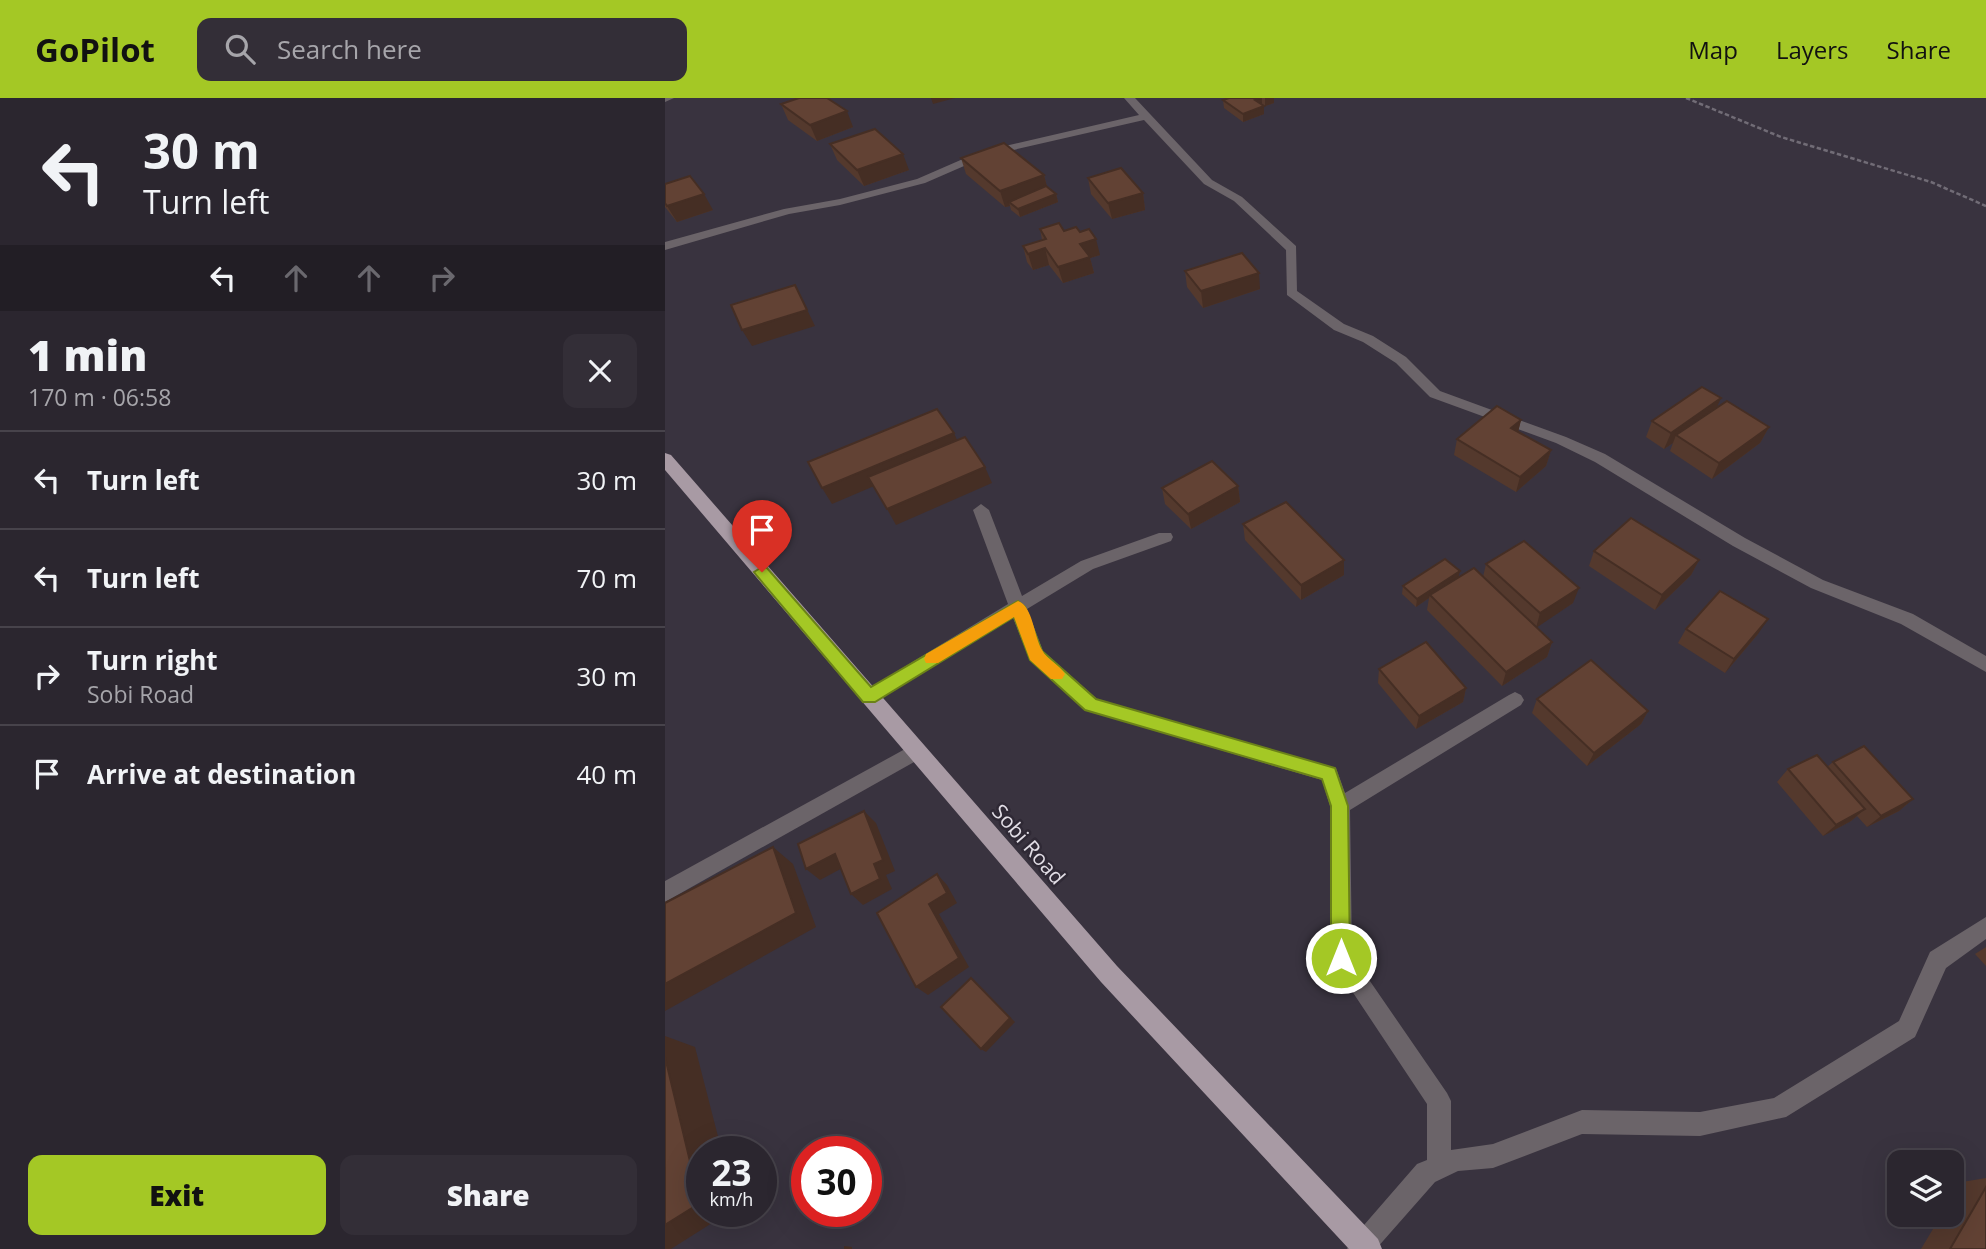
<!DOCTYPE html>
<meta charset="utf-8">
<style>
body{margin:0;font-family:"Open Sans",sans-serif;background:#332e37;color:#f1f3f6;height:100vh;display:flex;flex-direction:column;font-size:26px;white-space:nowrap}
*{box-sizing:border-box;margin:0}
p{font-size:23px;color:#a6a5aa}
.icon{flex:none;width:38px;height:38px;fill:none;stroke:currentColor;stroke-width:2;stroke-linecap:round;stroke-linejoin:round}
.map{position:relative;flex:1;overflow:hidden}
.details{display:flex;flex-direction:column;background:#2b262f;width:665px}
.details>*{flex:none}
.top-card{background:#2b262f;color:#f1f3f6;overflow:hidden}
.fabs{position:absolute;left:1222px;top:1052px;display:grid;gap:14px}
.fabs a{display:grid;place-items:center;width:77px;height:77px;border-radius:14px;background:#2b262f;box-shadow:0 7px 28px #0002,0 0 0 2px #47434b;font-size:35px}
.speed{position:absolute;left:21px;top:1038px;display:flex;gap:14px;font-size:35px;font-weight:700;text-align:center}
.speed>*{display:grid;place-content:center;width:91px;height:91px;border-radius:50%;background:#2b262f;box-shadow:0 7px 28px #0002,0 0 0 2px #47434b;line-height:1}
.speed small{font-size:18px;font-weight:400}
.speed .limit{border:10px solid #d22;background:#fff;color:#111}
.pin{position:absolute;display:grid;place-items:center;width:60px;height:60px;color:#fff;margin:-72px -30px;border-radius:50% 50% 50% 0;rotate:-45deg;box-shadow:0 0 7px #0007}
.pin .icon{rotate:45deg}
.me{position:absolute;width:77px;margin:-38px;rotate:0deg;stroke-linejoin:round;filter:drop-shadow(0 0 5px #0008)}
.turn{display:flex;align-items:center;gap:24px;height:147px;padding:0 28px;font-size:32px}
.turn .icon{width:91px;height:91px;stroke-width:2.5}
.turn b{display:block;font-size:49px;line-height:60px}
.lanes{display:flex;align-items:center;height:66px;padding:0 28px;background:#0003;justify-content:center;gap:35px;direction:ltr}
.lanes .off{opacity:.35}
.round{display:grid;place-items:center;flex:none;width:74px;height:74px;border-radius:14px;background:#332e37}
.overview{display:flex;align-items:center;justify-content:space-between;height:119px;padding:0 28px}
h1{font-size:42px;font-weight:800;line-height:52px}
.action{display:flex;gap:14px;margin-top:auto;padding:14px 28px}
.action a{flex:1;height:80px;border-radius:14px;background:#a4c825;color:#111;font-size:28px;font-weight:800;line-height:80px;text-align:center}
.action a+a{background:#332e37;color:#f1f3f6}
ul{padding:0;list-style:none}
li{display:flex;align-items:center;gap:21px;height:98px;padding:0 28px;border-top:2px solid #47434b}
li div{flex:1}
li b{display:block;font-size:26px}
li em{font-style:normal}
header{display:flex;align-items:center;gap:42px;box-sizing:border-box;height:98px;padding:0 35px;background:#a4c825;color:#111}
header strong{font-size:33px}
nav{display:flex;gap:38px;margin-inline-start:auto;font-size:24px}
.search{width:490px;height:63px;background:#332e37;display:flex;align-items:center;gap:18px;box-sizing:border-box;padding:0 24px;border-radius:14px;color:#a6a5aa;font-size:26px}
main{display:flex;flex:1;min-height:0}
.map>svg:first-child{display:block}
</style>
<header>
<strong>GoPilot</strong>
<div class="search"><svg class="icon" aria-label="search" viewBox="0 0 24 24"><circle cx="10" cy="10" r="6"/><path d="M15 15l6 6"/></svg>Search here</div>
<nav><a>Map</a><a>Layers</a><a>Share</a></nav>
</header>
<main>
<section class="details">
<div class="top-card">
<div class="turn"><svg class="icon" aria-label="left" viewBox="0 0 24 24"><path d="M17 20v-9H6M10 6l-5 5 5 5"/></svg><div><b>30 m</b>Turn left</div></div>
<div class="lanes"><svg class="icon" aria-label="left" viewBox="0 0 24 24"><path d="M17 20v-9H6M10 6l-5 5 5 5"/></svg><svg class="icon off" aria-label="ahead" viewBox="0 0 24 24"><path d="M12 20V5M6 11l6-6 6 6"/></svg><svg class="icon off" aria-label="ahead" viewBox="0 0 24 24"><path d="M12 20V5M6 11l6-6 6 6"/></svg><svg class="icon off" aria-label="right" viewBox="0 0 24 24"><path d="M7 20v-9h11M14 6l5 5-5 5"/></svg></div>
</div>
<div class="overview"><div><h1>1 min</h1><p>170 m · 06:58</p></div><a class="round"><svg class="icon" aria-label="close" viewBox="0 0 24 24"><path d="M6 6l12 12M18 6L6 18"/></svg></a></div>
<ul>
<li><svg class="icon" aria-label="left" viewBox="0 0 24 24"><path d="M17 20v-9H6M10 6l-5 5 5 5"/></svg><div><b>Turn left</b></div><em>30 m</em></li>
<li><svg class="icon" aria-label="left" viewBox="0 0 24 24"><path d="M17 20v-9H6M10 6l-5 5 5 5"/></svg><div><b>Turn left</b></div><em>70 m</em></li>
<li><svg class="icon" aria-label="right" viewBox="0 0 24 24"><path d="M7 20v-9h11M14 6l5 5-5 5"/></svg><div><b>Turn right</b><p>Sobi Road</p></div><em>30 m</em></li>
<li><svg class="icon" aria-label="arrive" viewBox="0 0 24 24"><path d="M6 21V4h12l-3 4 3 4H6"/></svg><div><b>Arrive at destination</b></div><em>40 m</em></li>
</ul>
<div class="action"><a>Exit</a><a>Share</a></div>
</section>
<div class="map">
<svg width="1321" height="1151" viewBox="0 0 1321 1151">
<rect width="100%" height="100%" fill="#39333f"/>
<g fill="none" stroke-linecap="round" stroke-linejoin="round">
<path stroke="#716c76" stroke-width="2.5" stroke-dasharray="4.5 2.5" stroke-linecap="butt" d="M1021 0 1116 39 1266 84 1321 108"/>
<g fill="#6b6469" fill-rule="evenodd">
<path d="M0 0H9L0 4Z"/>
<path d="M459 0H470L547 82 577 99 631 148 632 193 679 226 708 238 741 259 775 293 901 339 940 356 1080 440 1158 482 1248 516 1321 558V574L1236 526 1146 490 1068 448 930 364 891 345 765 299 731 265 698 244 669 232 622 197 621 152 569 103 539 86 479 22 322 58 260 85 175 107 124 116 0 152V144L119 111 175 101 252 81 314 54 474 17Z"/>
<path d="M316 406 324 412 357 498 416 463 494 435H506L508 439 506 443 428 471 362 511 378 553 432 601 671 670 680 695 844 597 850 594 856 597 859 602 856 607 685 712 687 857 782 995 786 1003V1052L828 1046 917 1012 1035 1014 1109 1000 1234 923 1265 854 1321 819V841L1281 870 1250 939 1121 1019 1035 1038 917 1036 828 1070 793 1073 770 1084 711 1151H682L686 1142 752 1066 762 1062V1006L665 860V708L657 682 420 612 365 562 348 520 210 604 204 607 198 604 195 599 198 594 343 506 308 412Z"/>
<path d="M251 645 258 647 260 653 258 659 0 804V783Z"/>
</g>
<path fill="#a89aa4" fill-rule="evenodd" d="M0 355 6 357 452 868 713 1141 717 1151H684L436 884 0 372Z"/>
</g>
<g fill="#54392d">
<path d="M564 0H609V5L600 8 597 6 599 8V16L578 24 559 10 558 2Z"/>
<path d="M116 6 188 29 152 43 123 22Z"/>
<path d="M165 46 244 72 199 88 172 62Z"/>
<path d="M296 60 379 77 382 89 391 96 393 104 355 119 346 112 345 108 340 109 301 76Z"/>
<path d="M423 80 478 95 480 112 447 121 426 96Z"/>
<path d="M0 86 48 112 12 124 0 109Z"/>
<path d="M375 131 399 133 435 157 425 160 429 175 398 185 384 167 368 172 362 164 358 148 377 142Z"/>
<path d="M520 173 595 191 538 210 522 189Z"/>
<path d="M1052 309 1104 329 1095 345 1047 381 1005 353 1008 345 999 351 981 339 987 323Z"/>
<path d="M856 322 853 334 886 352 881 368 851 394 789 357 792 341Z"/>
<path d="M573 388 575 404 526 431 500 406 497 390Z"/>
<path d="M578 426 679 462V477L636 502 580 442Z"/>
<path d="M929 453 1034 462 1026 477 990 512 924 468Z"/>
<path d="M821 466 908 505 871 529 887 544 882 559 837 588 762 512 764 500 751 509 737 496 738 488 818 479Z"/>
<path d="M1021 531 1093 536 1060 575 1013 545Z"/>
<path d="M714 571 801 590 798 604 751 631 713 585Z"/>
<path d="M872 601 983 613 976 626 922 668 867 615Z"/>
<path d="M1168 664 1248 701 1234 713 1202 729 1192 718 1186 723 1158 738 1112 684 1123 671 1162 669Z"/>
<path d="M1321 849V868L1310 856Z"/>
<path d="M1321 1080V1151H1256L1277 1116H1286V1101L1297 1084Z"/>
</g>
<g fill="#452e24">
<path d="M266 0H290L268 6Z"/>
<path d="M597 0V8L590 2Z"/>
<path d="M600 0H609V5L600 8Z"/>
<path d="M599 8V16L578 24V16Z"/>
<path d="M182 13 188 29 152 43 145 27Z"/>
<path d="M238 56 244 72 199 88 192 72Z"/>
<path d="M379 77 383 93 344 104 345 108 340 109 335 93Z"/>
<path d="M478 95 480 112 447 121 443 105Z"/>
<path d="M39 96 48 112 12 124 2 108Z"/>
<path d="M391 96 393 104 355 119 353 111Z"/>
<path d="M431 141 435 157 425 160 429 175 398 185 393 169 415 146Z"/>
<path d="M380 150 384 167 368 172 363 156Z"/>
<path d="M594 175 595 191 538 210 536 193Z"/>
<path d="M130 187 150 228 87 248 77 232Z"/>
<path d="M1056 300 1049 316 1011 337 1008 345 999 351 1006 335Z"/>
<path d="M856 322 852 338 846 330Z"/>
<path d="M1104 329 1095 345 1047 381 1054 365Z"/>
<path d="M289 335 296 351 167 406 157 390Z"/>
<path d="M886 352 881 368 851 394 855 379Z"/>
<path d="M320 369 327 385 231 427 222 411Z"/>
<path d="M573 388 575 404 526 431 523 416Z"/>
<path d="M679 462V477L636 502V487Z"/>
<path d="M1034 462 1026 477 990 512 997 497Z"/>
<path d="M795 473 793 481 765 497 764 500 751 509 752 501Z"/>
<path d="M914 490 908 505 871 530 875 515Z"/>
<path d="M1103 521 1093 536 1060 575 1069 561Z"/>
<path d="M887 544 882 559 837 588 841 574Z"/>
<path d="M801 590 798 604 751 631 754 618Z"/>
<path d="M983 613 976 626 922 668 929 655Z"/>
<path d="M1248 701 1234 713 1202 729 1216 718Z"/>
<path d="M1200 711 1186 723 1158 738 1171 727Z"/>
<path d="M199 713 211 725 230 773 221 777 227 791 198 807 186 796 209 766Z"/>
<path d="M108 749 128 766 151 829 0 913V886Z"/>
<path d="M170 756 183 767 155 782 141 771Z"/>
<path d="M272 776 282 787 292 805 274 816 304 869 263 897 251 889 264 806Z"/>
<path d="M306 880 350 924 321 954 316 951Z"/>
<path d="M0 938 30 949 57 1054H37V1113H66L6 1151H0Z"/>
<path d="M179 1148 187 1149V1151H179Z"/>
</g>
<g fill="#624234" stroke="#452e24" stroke-width="2">
<path d="M134 0H162L182 13 145 27 116 6Z"/>
<path d="M564 0H596L590 2 599 8 578 16 558 2Z"/>
<path d="M210 31 238 56 192 72 165 46Z"/>
<path d="M339 45 379 77 335 93 296 60Z"/>
<path d="M456 70 478 95 443 105 423 80Z"/>
<path d="M25 78 39 96 2 108 0 105V86Z"/>
<path d="M381 88 391 96 353 111 344 104Z"/>
<path d="M394 125 399 133 411 129 415 134 424 131 431 141 415 146 425 159 393 169 380 150 363 156 358 148 381 141 375 131Z"/>
<path d="M577 155 594 175 536 193 520 173Z"/>
<path d="M130 187 142 212 77 232 66 207Z"/>
<path d="M1037 289 1056 300 1006 335 987 323Z"/>
<path d="M1062 303 1104 329 1054 365 1011 337Z"/>
<path d="M832 308 856 322 846 330 886 352 855 379 792 341Z"/>
<path d="M272 311 289 335 157 390 143 364Z"/>
<path d="M300 339 320 369 222 411 203 379Z"/>
<path d="M547 363 573 388 523 416 497 390Z"/>
<path d="M621 404 679 462 636 487 578 426Z"/>
<path d="M966 420 1034 462 997 497 929 453Z"/>
<path d="M859 443 914 490 875 515 821 466Z"/>
<path d="M780 461 795 473 752 501 738 488Z"/>
<path d="M809 470 887 544 841 574 765 497Z"/>
<path d="M1055 493 1103 521 1069 561 1021 531Z"/>
<path d="M761 544 801 590 754 618 714 571Z"/>
<path d="M926 562 983 613 929 655 872 601Z"/>
<path d="M1199 648 1248 701 1216 718 1168 664Z"/>
<path d="M1152 657 1200 711 1171 727 1123 671Z"/>
<path d="M199 713 218 762 209 766 215 781 186 796 170 756 141 771 133 746Z"/>
<path d="M108 749 131 815 0 886V805Z"/>
<path d="M272 776 282 795 264 806 294 860 251 889 212 815Z"/>
<path d="M306 880 345 920 316 951 276 909Z"/>
<path d="M0 959 35 1105 0 1127Z"/>
<path d="M1321 1089V1151H1285Z"/>
</g>
<path fill="#a4c825" stroke="#6b8218" stroke-width="2" d="M97 469 102 470 206 589 353 503 360 509 377 553 431 601 670 670 683 708 685 860 683 867 676 870 669 867 666 860V708L657 681 420 612 365 562 349 519 210 604H198L92 478 89 474Z"/>
<path fill="#f59e0b" d="M353 503C368 508 369 539 377 552 382 562 394 566 400 576L397 581H386L365 562 349 519 273 565H261L259 561 261 556Z"/>
<g text-anchor="middle" dominant-baseline="central" stroke-width="5" stroke-linejoin="round" paint-order="stroke">
<g font-size="21" fill="#e2dee6" stroke="#2f2935">
<text transform="translate(364 746) rotate(49)">Sobi Road</text>
</g>
</g>
</svg>
<div class="fabs">
<a><svg class="icon" aria-label="layers" viewBox="0 0 24 24"><path d="M12 4l9 5-9 5-9-5zM3 14l9 5 9-5"/></svg></a>
</div>
<div class="speed"><div>23<small>km/h</small></div><div class="limit">30</div></div>
<div class="pin" style="left:97px;top:474px;background:#d93025"><svg class="icon" aria-label="arrive" viewBox="0 0 24 24"><path d="M6 21V4h12l-3 4 3 4H6"/></svg></div>
<svg class="me" style="left:676px;top:860px" viewBox="-20 -20 40 40"><circle r="17" fill="#a4c825" stroke="#fff" stroke-width="3"/><path d="M0-11L8 9 0 5-8 9z" fill="#fff"/></svg>
</div>
</main>
